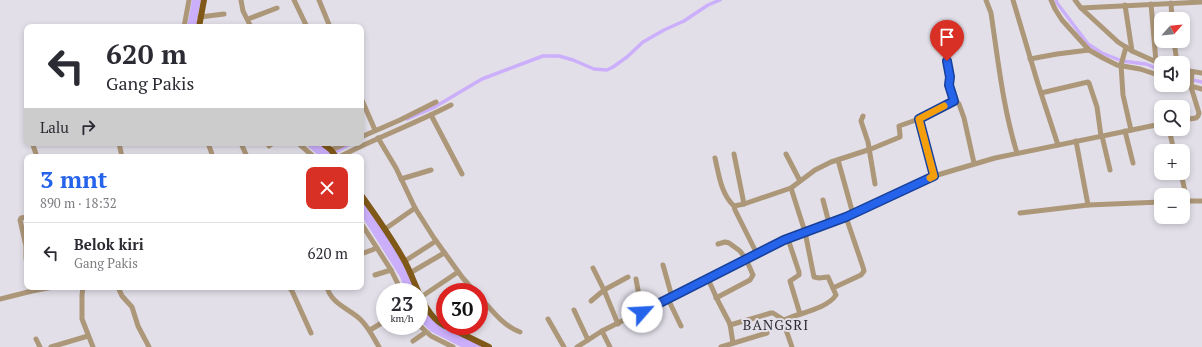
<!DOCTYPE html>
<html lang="id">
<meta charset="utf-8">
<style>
body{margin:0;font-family:"PT Serif",serif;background:#f2f2f3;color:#2b2b33;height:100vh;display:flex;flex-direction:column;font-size:15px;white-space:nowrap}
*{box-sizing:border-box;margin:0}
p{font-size:13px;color:#7c7c81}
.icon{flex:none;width:22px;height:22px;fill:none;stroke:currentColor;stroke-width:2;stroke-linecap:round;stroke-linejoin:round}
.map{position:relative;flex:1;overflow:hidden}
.side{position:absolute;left:24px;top:154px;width:340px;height:136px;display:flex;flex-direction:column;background:#fff;border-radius:8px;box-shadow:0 2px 6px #0003}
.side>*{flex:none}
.banner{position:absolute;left:24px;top:24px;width:340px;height:122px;border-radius:8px;box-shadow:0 2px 6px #0003;background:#fff;color:#2b2b33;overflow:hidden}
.needle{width:26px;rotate:63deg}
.tools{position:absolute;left:1154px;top:12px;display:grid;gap:8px}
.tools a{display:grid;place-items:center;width:36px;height:36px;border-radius:8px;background:#fff;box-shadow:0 2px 6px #0003;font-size:20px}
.speed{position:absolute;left:376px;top:283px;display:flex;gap:8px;font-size:20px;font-weight:700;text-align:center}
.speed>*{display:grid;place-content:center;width:52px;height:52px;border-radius:50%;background:#fff;box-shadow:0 2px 6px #0003;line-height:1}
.speed small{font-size:10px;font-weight:400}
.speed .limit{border:6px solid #d22;background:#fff;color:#111}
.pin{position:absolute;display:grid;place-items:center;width:34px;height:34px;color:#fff;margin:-41px -17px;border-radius:50% 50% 50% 0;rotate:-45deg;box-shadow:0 0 4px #0007}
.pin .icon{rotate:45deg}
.me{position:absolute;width:44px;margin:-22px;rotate:64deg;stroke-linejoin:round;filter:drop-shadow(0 0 3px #0008)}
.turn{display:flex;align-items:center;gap:14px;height:84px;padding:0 16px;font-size:18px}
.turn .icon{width:52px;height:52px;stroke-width:2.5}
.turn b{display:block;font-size:28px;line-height:34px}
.then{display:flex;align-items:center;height:38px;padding:0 16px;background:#0003;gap:8px;font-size:15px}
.round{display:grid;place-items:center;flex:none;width:42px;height:42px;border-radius:8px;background:#f2f2f3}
.overview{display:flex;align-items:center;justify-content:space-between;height:68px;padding:0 16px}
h1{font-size:24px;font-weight:600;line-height:30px;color:#2563eb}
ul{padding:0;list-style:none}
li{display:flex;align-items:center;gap:12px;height:60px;padding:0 16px;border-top:1px solid #e1e1e2}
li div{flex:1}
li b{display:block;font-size:15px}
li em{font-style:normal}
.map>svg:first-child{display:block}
</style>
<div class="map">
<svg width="1202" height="347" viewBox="0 0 1202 347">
<rect width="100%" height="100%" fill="#e2dfe9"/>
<g fill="#ccaffb">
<path d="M192 0H201L197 19V27H187Z"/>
<path d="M304 143H320L335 157H320Z"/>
<path d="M361 197 401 257 417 292H406L400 277 361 215Z"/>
<path d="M419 295 439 325 486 347H461L430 331 419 319Z"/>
</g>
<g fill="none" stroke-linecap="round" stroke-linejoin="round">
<g stroke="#ccaffb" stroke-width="3.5">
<path d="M1056 0 1057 3 1088 44 1102 53 1122 61 1146 64 1161 70"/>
<path d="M1183 78 1202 82"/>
<path d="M407 119 433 108 482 79 543 56H559L573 60 594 69 607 70 613 67 627 57 643 42 664 30 684 21 708 5 720 0"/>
<path d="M332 154 352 143"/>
</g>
<g stroke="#ad9779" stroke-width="5">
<path d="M241 0 243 11 251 27"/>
<path d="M294 0 307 27"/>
<path d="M319 0 330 27"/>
<path d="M986 0 991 13C998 60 1003 108 1017 153"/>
<path d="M1013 0 1038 84 1058 145"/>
<path d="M1051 0 1055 9 1062 20 1089 50 1103 58 1117 65 1140 69 1161 76"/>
<path d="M1075 0 1081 8 1118 42 1132 51 1161 64"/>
<path d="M1171 3 1172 19"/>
<path d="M1151 4 1156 62"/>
<path d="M1125 5 1132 51"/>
<path d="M1081 8 1202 2"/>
<path d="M200 17 224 14"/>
<path d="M248 19 277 8"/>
<path d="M184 27 189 0"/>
<path d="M1174 41 1177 63"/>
<path d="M1126 47 1121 65 1123 95 1131 130"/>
<path d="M1030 59 1057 54 1089 50"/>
<path d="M947 61 950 77 949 85 954 101 957 102 959 104 964 118 974 163"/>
<path d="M1183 70 1202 73"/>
<path d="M1183 84 1202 89"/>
<path d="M1041 93 1088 82 1089 83 1097 107 1101 136"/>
<path d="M361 98 375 130"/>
<path d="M431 115 462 174"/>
<path d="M863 116 861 121 868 142 875 184"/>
<path d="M919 119 934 176"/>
<path d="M1183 120 1196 118 1198 116 1199 113 1191 87 1192 72"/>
<path d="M1169 129 1174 151"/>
<path d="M1125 131 1133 163"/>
<path d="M1102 136 1110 170"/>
<path d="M361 137 400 120 436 102"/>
<path d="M378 138 396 168 415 208 434 238 462 277 475 292"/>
<path d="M1076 141 1088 205"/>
<path d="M119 143 122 157"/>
<path d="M208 143 213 157"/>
<path d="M241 143 247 157"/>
<path d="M298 143 314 157"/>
<path d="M33 145 37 157"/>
<path d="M269 146 273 143"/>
<path d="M331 150 347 143"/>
<path d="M734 154 744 204"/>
<path d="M786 154 800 181"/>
<path d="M339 157C376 138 414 124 451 105"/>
<path d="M715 158C719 175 721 194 734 206"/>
<path d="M838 160 853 214"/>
<path d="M1181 173 1187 201"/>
<path d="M401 179 431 170"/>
<path d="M791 188 805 232 814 277 819 278 828 277 836 295C827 309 799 313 784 320L783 321 792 347"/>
<path d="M823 200 829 223"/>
<path d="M1183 201H1202"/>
<path d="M1020 213 1088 205 1161 202"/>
<path d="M27 217 21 218 20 220 26 246V257L27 267"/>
<path d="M361 223 391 270 402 292"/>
<path d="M385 229 415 208"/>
<path d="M788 239 799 272V275L790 281 800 314"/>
<path d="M361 254 377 248"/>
<path d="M757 254 735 210 734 206 744 204 791 188 815 170 831 162 871 149 900 137V135L899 126 919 119 954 101"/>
<path d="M405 261 436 241"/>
<path d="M663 265 672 297"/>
<path d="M593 268 604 290 618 324"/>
<path d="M410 273 444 253"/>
<path d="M375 275 391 270"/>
<path d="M636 279 642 312"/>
<path d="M708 279 718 301 730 324 733 343"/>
<path d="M83 287 82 295V319L93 347"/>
<path d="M118 287 122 296 132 307 138 326 149 347"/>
<path d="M289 287 292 291 311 333"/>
<path d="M327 287C331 304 350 309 361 320 369 328 373 337 379 347"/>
<path d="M833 288 861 275 864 271 863 267 846 217"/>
<path d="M479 296C491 309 503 326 520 332"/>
<path d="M421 297 458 272"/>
<path d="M716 298 750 280 753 275 746 259 740 251 729 243 725 242 718 244"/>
<path d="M0 299 32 291 53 287"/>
<path d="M668 299 681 326"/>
<path d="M383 301 385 300"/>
<path d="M591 301 604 290 628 277"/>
<path d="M574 310 588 340"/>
<path d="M548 319 564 347"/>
<path d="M419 325 431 336 453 347"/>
<path d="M730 325 771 313H773L784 320"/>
<path d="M370 330 385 321"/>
<path d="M602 331 610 347"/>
<path d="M36 339 40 347"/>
<path d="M413 341 426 332"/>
<path d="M51 347 88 336"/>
<path d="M577 347 602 331 784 240 846 217 934 176 995 158 1161 124"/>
<path d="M721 347 767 333"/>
</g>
<g stroke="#805818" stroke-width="6">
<path d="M199 27 204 0"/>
<path d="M322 143 331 150 336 157"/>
<path d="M361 195C376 216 392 238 405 262 416 282 423 315 445 326"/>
<path d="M446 326 489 347"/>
</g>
</g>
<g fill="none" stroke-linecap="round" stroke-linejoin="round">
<g stroke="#184099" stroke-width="10">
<path id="route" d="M642 312 784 240 846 217 934 176 919 119 954 101 949 85 950 77 947 61"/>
</g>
<use href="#route" stroke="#2563eb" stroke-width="7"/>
<path stroke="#f59e0b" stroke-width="7" d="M930 178 934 176 919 119 944 106"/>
</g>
<g text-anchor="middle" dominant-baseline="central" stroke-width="4" stroke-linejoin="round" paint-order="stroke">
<g font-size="14" letter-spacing="1" fill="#2f2d34" stroke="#e2dfe9">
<text x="776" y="324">BANGSRI</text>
</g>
</g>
</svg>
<div class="tools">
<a><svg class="needle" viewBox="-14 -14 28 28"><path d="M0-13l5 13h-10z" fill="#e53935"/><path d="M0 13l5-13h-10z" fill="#7c7c81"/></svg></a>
<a><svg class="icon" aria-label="sound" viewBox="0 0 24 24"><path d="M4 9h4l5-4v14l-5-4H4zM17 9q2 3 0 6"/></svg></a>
<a><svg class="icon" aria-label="search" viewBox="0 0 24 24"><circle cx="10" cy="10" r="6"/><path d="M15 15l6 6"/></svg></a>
<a>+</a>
<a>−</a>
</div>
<div class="speed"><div>23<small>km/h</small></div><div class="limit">30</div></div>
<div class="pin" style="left:947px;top:61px;background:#d93025"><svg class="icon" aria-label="arrive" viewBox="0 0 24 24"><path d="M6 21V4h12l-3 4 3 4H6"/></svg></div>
<svg class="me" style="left:642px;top:312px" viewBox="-20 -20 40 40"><circle r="19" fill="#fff"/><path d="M0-13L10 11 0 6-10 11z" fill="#2563eb"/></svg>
<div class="banner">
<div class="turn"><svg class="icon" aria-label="left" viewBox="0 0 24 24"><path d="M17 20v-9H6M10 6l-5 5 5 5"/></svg><div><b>620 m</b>Gang Pakis</div></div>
<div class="then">Lalu<svg class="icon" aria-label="right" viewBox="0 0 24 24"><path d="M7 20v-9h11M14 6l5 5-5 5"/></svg></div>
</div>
<section class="side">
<div class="overview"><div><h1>3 mnt</h1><p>890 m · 18:32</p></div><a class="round" style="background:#d93025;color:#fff"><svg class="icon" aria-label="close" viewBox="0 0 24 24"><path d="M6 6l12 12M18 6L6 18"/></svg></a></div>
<ul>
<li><svg class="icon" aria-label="left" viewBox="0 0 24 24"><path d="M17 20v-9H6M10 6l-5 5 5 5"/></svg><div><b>Belok kiri</b><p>Gang Pakis</p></div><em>620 m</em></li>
</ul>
</section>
</div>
